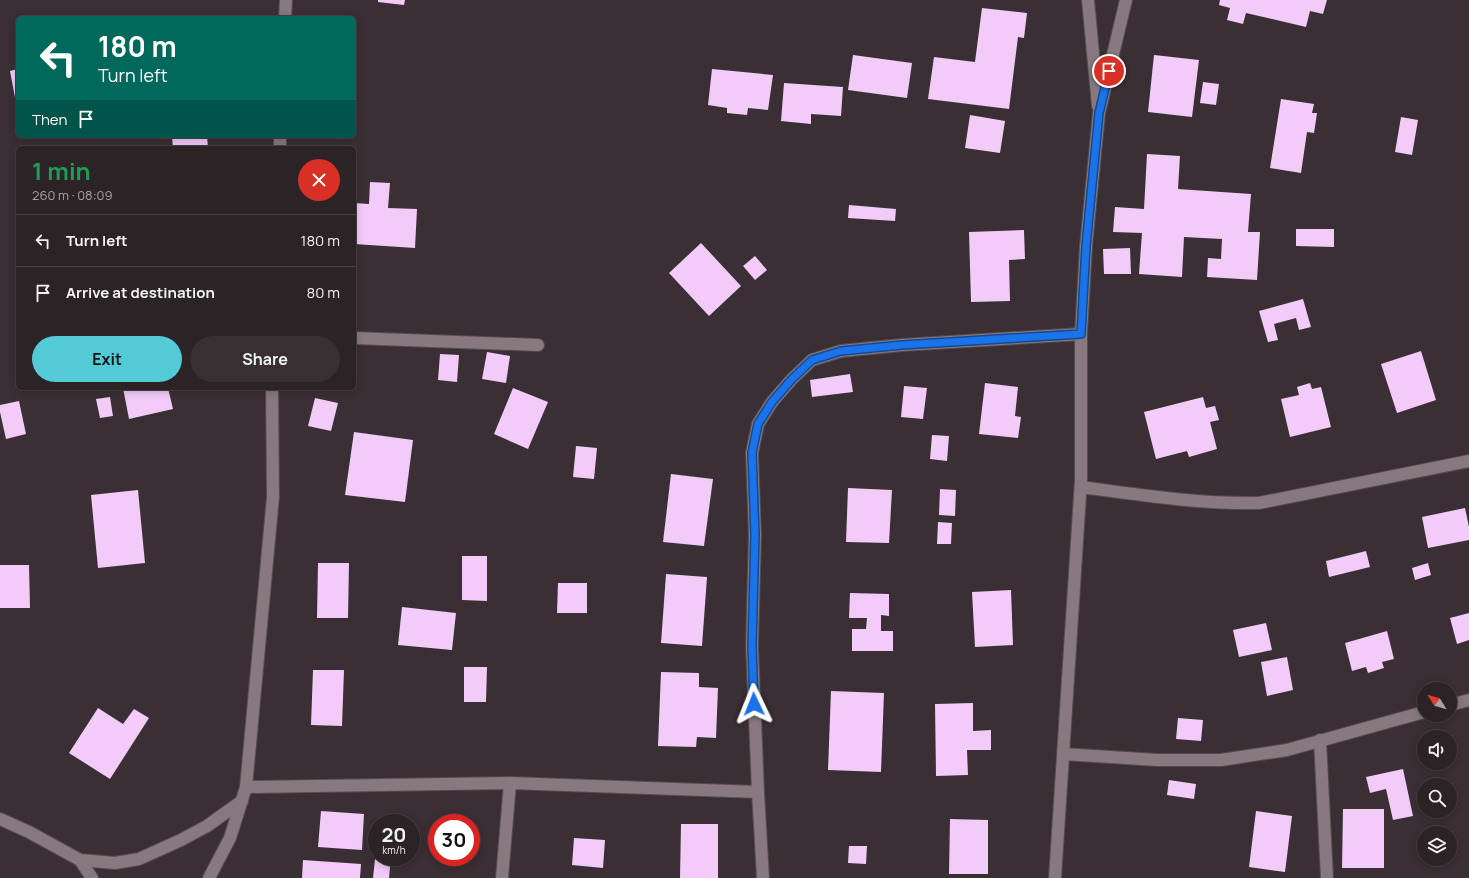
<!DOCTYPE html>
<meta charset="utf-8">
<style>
body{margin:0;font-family:Manrope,sans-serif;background:#382f33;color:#f1f3f6;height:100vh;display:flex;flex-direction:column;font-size:15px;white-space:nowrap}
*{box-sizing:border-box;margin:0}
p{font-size:13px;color:#a6a4a7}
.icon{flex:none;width:22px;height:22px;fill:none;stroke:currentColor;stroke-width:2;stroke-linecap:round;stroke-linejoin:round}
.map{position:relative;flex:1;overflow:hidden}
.side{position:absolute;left:16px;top:146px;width:340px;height:244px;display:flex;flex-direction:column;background:#2c2327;border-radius:6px;box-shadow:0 2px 10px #0003,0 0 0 1px #484044}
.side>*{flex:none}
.top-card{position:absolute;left:16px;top:16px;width:340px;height:122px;border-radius:6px;box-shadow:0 2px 10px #0003,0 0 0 1px #484044;background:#00695c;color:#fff;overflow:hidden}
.needle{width:26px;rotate:307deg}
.controls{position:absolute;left:1417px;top:682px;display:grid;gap:8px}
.controls a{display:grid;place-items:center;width:40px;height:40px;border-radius:50%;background:#2c2327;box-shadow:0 2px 10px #0003,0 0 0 1px #484044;font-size:20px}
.speed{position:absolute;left:368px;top:814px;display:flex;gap:8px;font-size:20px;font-weight:700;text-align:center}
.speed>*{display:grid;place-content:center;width:52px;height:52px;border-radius:50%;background:#2c2327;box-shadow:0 2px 10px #0003,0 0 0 1px #484044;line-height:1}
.speed small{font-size:10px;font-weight:400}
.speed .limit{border:6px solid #d22;background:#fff;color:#111}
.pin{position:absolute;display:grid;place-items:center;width:34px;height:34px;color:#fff;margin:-17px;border:2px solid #fff;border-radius:50%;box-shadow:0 1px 4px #0007}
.me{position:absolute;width:44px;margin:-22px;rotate:358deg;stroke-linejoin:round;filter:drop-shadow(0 0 3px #0008)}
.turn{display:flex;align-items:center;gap:14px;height:84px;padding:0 16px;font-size:18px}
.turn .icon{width:52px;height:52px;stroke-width:2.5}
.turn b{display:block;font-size:28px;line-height:34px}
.then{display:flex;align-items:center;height:38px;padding:0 16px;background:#0003;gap:8px;font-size:15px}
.round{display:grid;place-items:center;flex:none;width:42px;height:42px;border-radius:21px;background:#382f33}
.headline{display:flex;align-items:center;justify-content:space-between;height:68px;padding:0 16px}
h1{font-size:24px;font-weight:700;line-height:30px;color:#1e9e55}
.primary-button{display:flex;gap:8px;margin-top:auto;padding:8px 16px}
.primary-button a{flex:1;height:46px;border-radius:24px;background:#52cbd7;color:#111;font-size:16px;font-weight:700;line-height:46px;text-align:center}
.primary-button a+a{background:#382f33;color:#f1f3f6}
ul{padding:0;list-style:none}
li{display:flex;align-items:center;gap:12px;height:52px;padding:0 16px;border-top:1px solid #484044}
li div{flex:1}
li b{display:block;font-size:15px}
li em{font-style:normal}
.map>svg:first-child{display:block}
</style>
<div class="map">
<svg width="1469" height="878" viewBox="0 0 1469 878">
<rect width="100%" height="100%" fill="#3a2f34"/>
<g fill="#f2cbf8">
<path d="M378 0H405L404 5 378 2Z"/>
<path d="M1220 0H1327L1323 14 1310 11 1306 27 1246 13 1243 24 1227 20 1230 8 1219 5Z"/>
<path d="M982 8 1027 13 1024 38 1018 37 1009 109 928 99 934 57 975 62Z"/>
<path d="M853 55 912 63 907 98 848 90Z"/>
<path d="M1154 55 1199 60 1192 117 1148 112Z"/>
<path d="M18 69V103H16L10 71Z"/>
<path d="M712 69 773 75 768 110 748 108 747 115 727 113V108L708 105Z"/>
<path d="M1203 82 1219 84 1216 105 1200 103Z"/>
<path d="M784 83 843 87 841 116 811 114V124L781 121Z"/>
<path d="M1281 99 1314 104 1312 113H1317L1314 133 1307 132 1301 173 1270 168Z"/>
<path d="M970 115 1005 121 1000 153 965 148Z"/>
<path d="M1401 117 1418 120 1412 155 1395 152Z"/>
<path d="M172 136H207L208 148H173Z"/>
<path d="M1147 154 1180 156 1178 189 1251 194 1248 232H1260L1257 280 1207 277 1208 258 1221 259 1222 239 1184 237 1182 277 1139 274 1142 233 1113 232 1115 207 1144 209Z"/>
<path d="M370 182 390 183 388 208 417 209 415 248 354 244V203L369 204Z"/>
<path d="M849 205 896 209 895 221 848 218Z"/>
<path d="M1296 229H1334V247L1296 246Z"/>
<path d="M1024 230 1025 259 1009 260 1010 301 971 302 969 232Z"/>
<path d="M701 243 741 286 709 316 669 273Z"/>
<path d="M1130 248 1131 274H1104L1103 249Z"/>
<path d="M755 256 767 270 755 280 743 266Z"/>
<path d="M1303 299 1311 327 1299 330 1296 318 1274 324 1278 340 1268 342 1259 311Z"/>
<path d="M1421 351 1436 400 1397 413 1381 364Z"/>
<path d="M487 352 510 356 506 383 482 379Z"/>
<path d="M440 354 459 355 457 382 438 380Z"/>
<path d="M850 374 853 392 812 397 810 380Z"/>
<path d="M985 383 1018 387 1015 416 1021 417 1018 438 979 434Z"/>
<path d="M1310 383 1312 389 1321 387 1331 427 1290 437 1281 399 1299 395 1297 387Z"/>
<path d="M904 386 927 388 923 419 901 417Z"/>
<path d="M123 388H168L173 409 129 419Z"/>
<path d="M325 388H343L342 390 325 389Z"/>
<path d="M513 388 548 402 528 449 494 434Z"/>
<path d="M110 397 113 416 100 418 96 399Z"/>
<path d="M1203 397 1206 408 1215 406 1219 420 1210 422 1217 449 1189 457 1187 451 1156 459 1144 412Z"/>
<path d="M315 398 338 403 331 431 308 426Z"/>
<path d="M19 401 26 434 6 439 0 412V405Z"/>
<path d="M354 432 413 440 405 502 345 495Z"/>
<path d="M932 435 949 436 947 461 930 459Z"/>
<path d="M576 446 597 448 594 479 573 477Z"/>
<path d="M671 474 713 479 704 546 663 542Z"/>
<path d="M848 488 892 490 889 543 846 542Z"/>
<path d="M940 489 956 490 955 516 939 515Z"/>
<path d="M138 490 145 563 98 568 91 495Z"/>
<path d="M1465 508 1469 527V540L1428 548 1422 517Z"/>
<path d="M938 522 952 523 951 544H937Z"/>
<path d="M1366 551 1370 567 1329 577 1326 561Z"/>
<path d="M462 556H487V601L462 600Z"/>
<path d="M318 563H349L348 618H317Z"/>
<path d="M1428 563 1431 575 1415 580 1412 568Z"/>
<path d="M0 565H29L30 608H0Z"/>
<path d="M666 574 707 577 702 646 661 643Z"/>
<path d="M558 583H587V613H557Z"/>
<path d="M1011 590 1013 645 975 647 972 592Z"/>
<path d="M850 593 889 594V616L881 615V631H893V651H852V629H866L867 618H849Z"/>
<path d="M402 607 456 613 452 650 398 645Z"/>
<path d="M1469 613V640L1457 644 1450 618Z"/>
<path d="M1266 623 1272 650 1239 657 1233 630Z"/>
<path d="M1387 631 1394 659 1382 662 1384 668 1368 673 1366 667 1352 671 1345 643Z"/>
<path d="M1287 657 1293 690 1267 696 1261 662Z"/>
<path d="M464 667H487L486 702H464Z"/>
<path d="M313 670H344L342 726 311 725Z"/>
<path d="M661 672 699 673V687L718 688 716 738 697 737 696 747 658 746Z"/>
<path d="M831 691 884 693 881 772 828 770Z"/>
<path d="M973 703V731L991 730V750H967L968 775 936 776 935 704Z"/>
<path d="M98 708 123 724 134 709 149 718 110 779 69 753Z"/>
<path d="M1178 718 1203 720 1201 741 1176 739Z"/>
<path d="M1403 769 1413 816 1393 820 1386 789 1370 793 1366 777Z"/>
<path d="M1169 780 1196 784 1194 799 1167 795Z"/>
<path d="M1343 809H1384V868H1342Z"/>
<path d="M321 811 364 814 362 850 318 847Z"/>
<path d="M1256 811 1292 816 1285 872 1249 867Z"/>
<path d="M950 819 988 820V874H949Z"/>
<path d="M681 824H718V878H680Z"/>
<path d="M574 838 605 840 603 868 572 865Z"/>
<path d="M849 846H867L866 864 848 863Z"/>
<path d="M376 850 377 851V857H391L389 878H373Z"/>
<path d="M303 860 361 864 360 878H302Z"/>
</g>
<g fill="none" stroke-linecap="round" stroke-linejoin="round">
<g stroke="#554c4f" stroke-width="14">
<g id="street">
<path d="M1088 0 1098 106"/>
<path d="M285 18 286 0"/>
<path d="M280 148V136"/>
<path d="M354 338 538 345"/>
<path d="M1081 487C1140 495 1199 504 1259 503L1469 461"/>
<path d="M1450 705 1469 700"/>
<path d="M1320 740 1327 878"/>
<path d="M1063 754 1157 760H1221L1287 750 1424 712"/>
<path d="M246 787 510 783 758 792"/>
<path d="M0 819 29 832 80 860 115 863 139 859 181 840 207 826 242 801"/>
<path d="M80 860 92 878"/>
<path d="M209 878 230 838 246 787 273 497 272 388"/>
<path d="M502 878 510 783"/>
<path d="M763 878 758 792 752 646 755 535 752 453 758 424 772 402 791 380 812 360 841 351 902 345 1081 334"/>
<path d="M1055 878 1081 480V334L1086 246 1099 113 1126 0"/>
</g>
</g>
<use href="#street" stroke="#87797f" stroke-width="12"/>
</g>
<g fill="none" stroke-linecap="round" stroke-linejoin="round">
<g stroke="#114b97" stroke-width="10">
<path id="route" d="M754 704 752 646 755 535 752 453 758 424 772 402 791 380 812 360 841 351 902 345 1081 334 1086 246 1099 113 1109 71"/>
</g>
<use href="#route" stroke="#1a73e8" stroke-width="7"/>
</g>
</svg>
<div class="controls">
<a><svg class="needle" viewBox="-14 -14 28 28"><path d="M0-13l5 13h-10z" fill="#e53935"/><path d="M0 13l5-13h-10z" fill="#a6a4a7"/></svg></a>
<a><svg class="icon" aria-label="sound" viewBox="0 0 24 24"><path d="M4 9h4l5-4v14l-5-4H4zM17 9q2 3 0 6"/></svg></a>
<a><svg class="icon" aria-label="search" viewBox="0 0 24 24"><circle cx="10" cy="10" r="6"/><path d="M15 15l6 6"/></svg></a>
<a><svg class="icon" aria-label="layers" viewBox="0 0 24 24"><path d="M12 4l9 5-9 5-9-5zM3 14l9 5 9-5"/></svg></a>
</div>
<div class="speed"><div>20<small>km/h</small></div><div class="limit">30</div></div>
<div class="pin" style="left:1109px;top:71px;background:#d93025"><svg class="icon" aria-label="arrive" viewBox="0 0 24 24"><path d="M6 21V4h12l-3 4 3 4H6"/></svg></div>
<svg class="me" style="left:754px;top:704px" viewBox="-20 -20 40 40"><path d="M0-17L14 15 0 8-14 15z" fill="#1a73e8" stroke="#fff" stroke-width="4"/></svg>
<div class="top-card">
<div class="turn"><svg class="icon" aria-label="left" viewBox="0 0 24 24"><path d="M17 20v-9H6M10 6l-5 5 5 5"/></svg><div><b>180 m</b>Turn left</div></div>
<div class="then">Then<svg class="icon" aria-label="arrive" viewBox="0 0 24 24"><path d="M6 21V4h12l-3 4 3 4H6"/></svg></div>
</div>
<section class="side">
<div class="headline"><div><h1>1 min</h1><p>260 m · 08:09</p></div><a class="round" style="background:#d93025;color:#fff"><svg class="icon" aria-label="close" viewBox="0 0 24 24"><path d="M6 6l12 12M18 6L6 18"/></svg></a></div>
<ul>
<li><svg class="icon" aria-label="left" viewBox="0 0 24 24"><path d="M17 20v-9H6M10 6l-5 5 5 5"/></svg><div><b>Turn left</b></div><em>180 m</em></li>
<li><svg class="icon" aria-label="arrive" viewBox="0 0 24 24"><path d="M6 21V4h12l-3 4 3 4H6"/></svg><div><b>Arrive at destination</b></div><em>80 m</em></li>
</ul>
<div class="primary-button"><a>Exit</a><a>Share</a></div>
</section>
</div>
